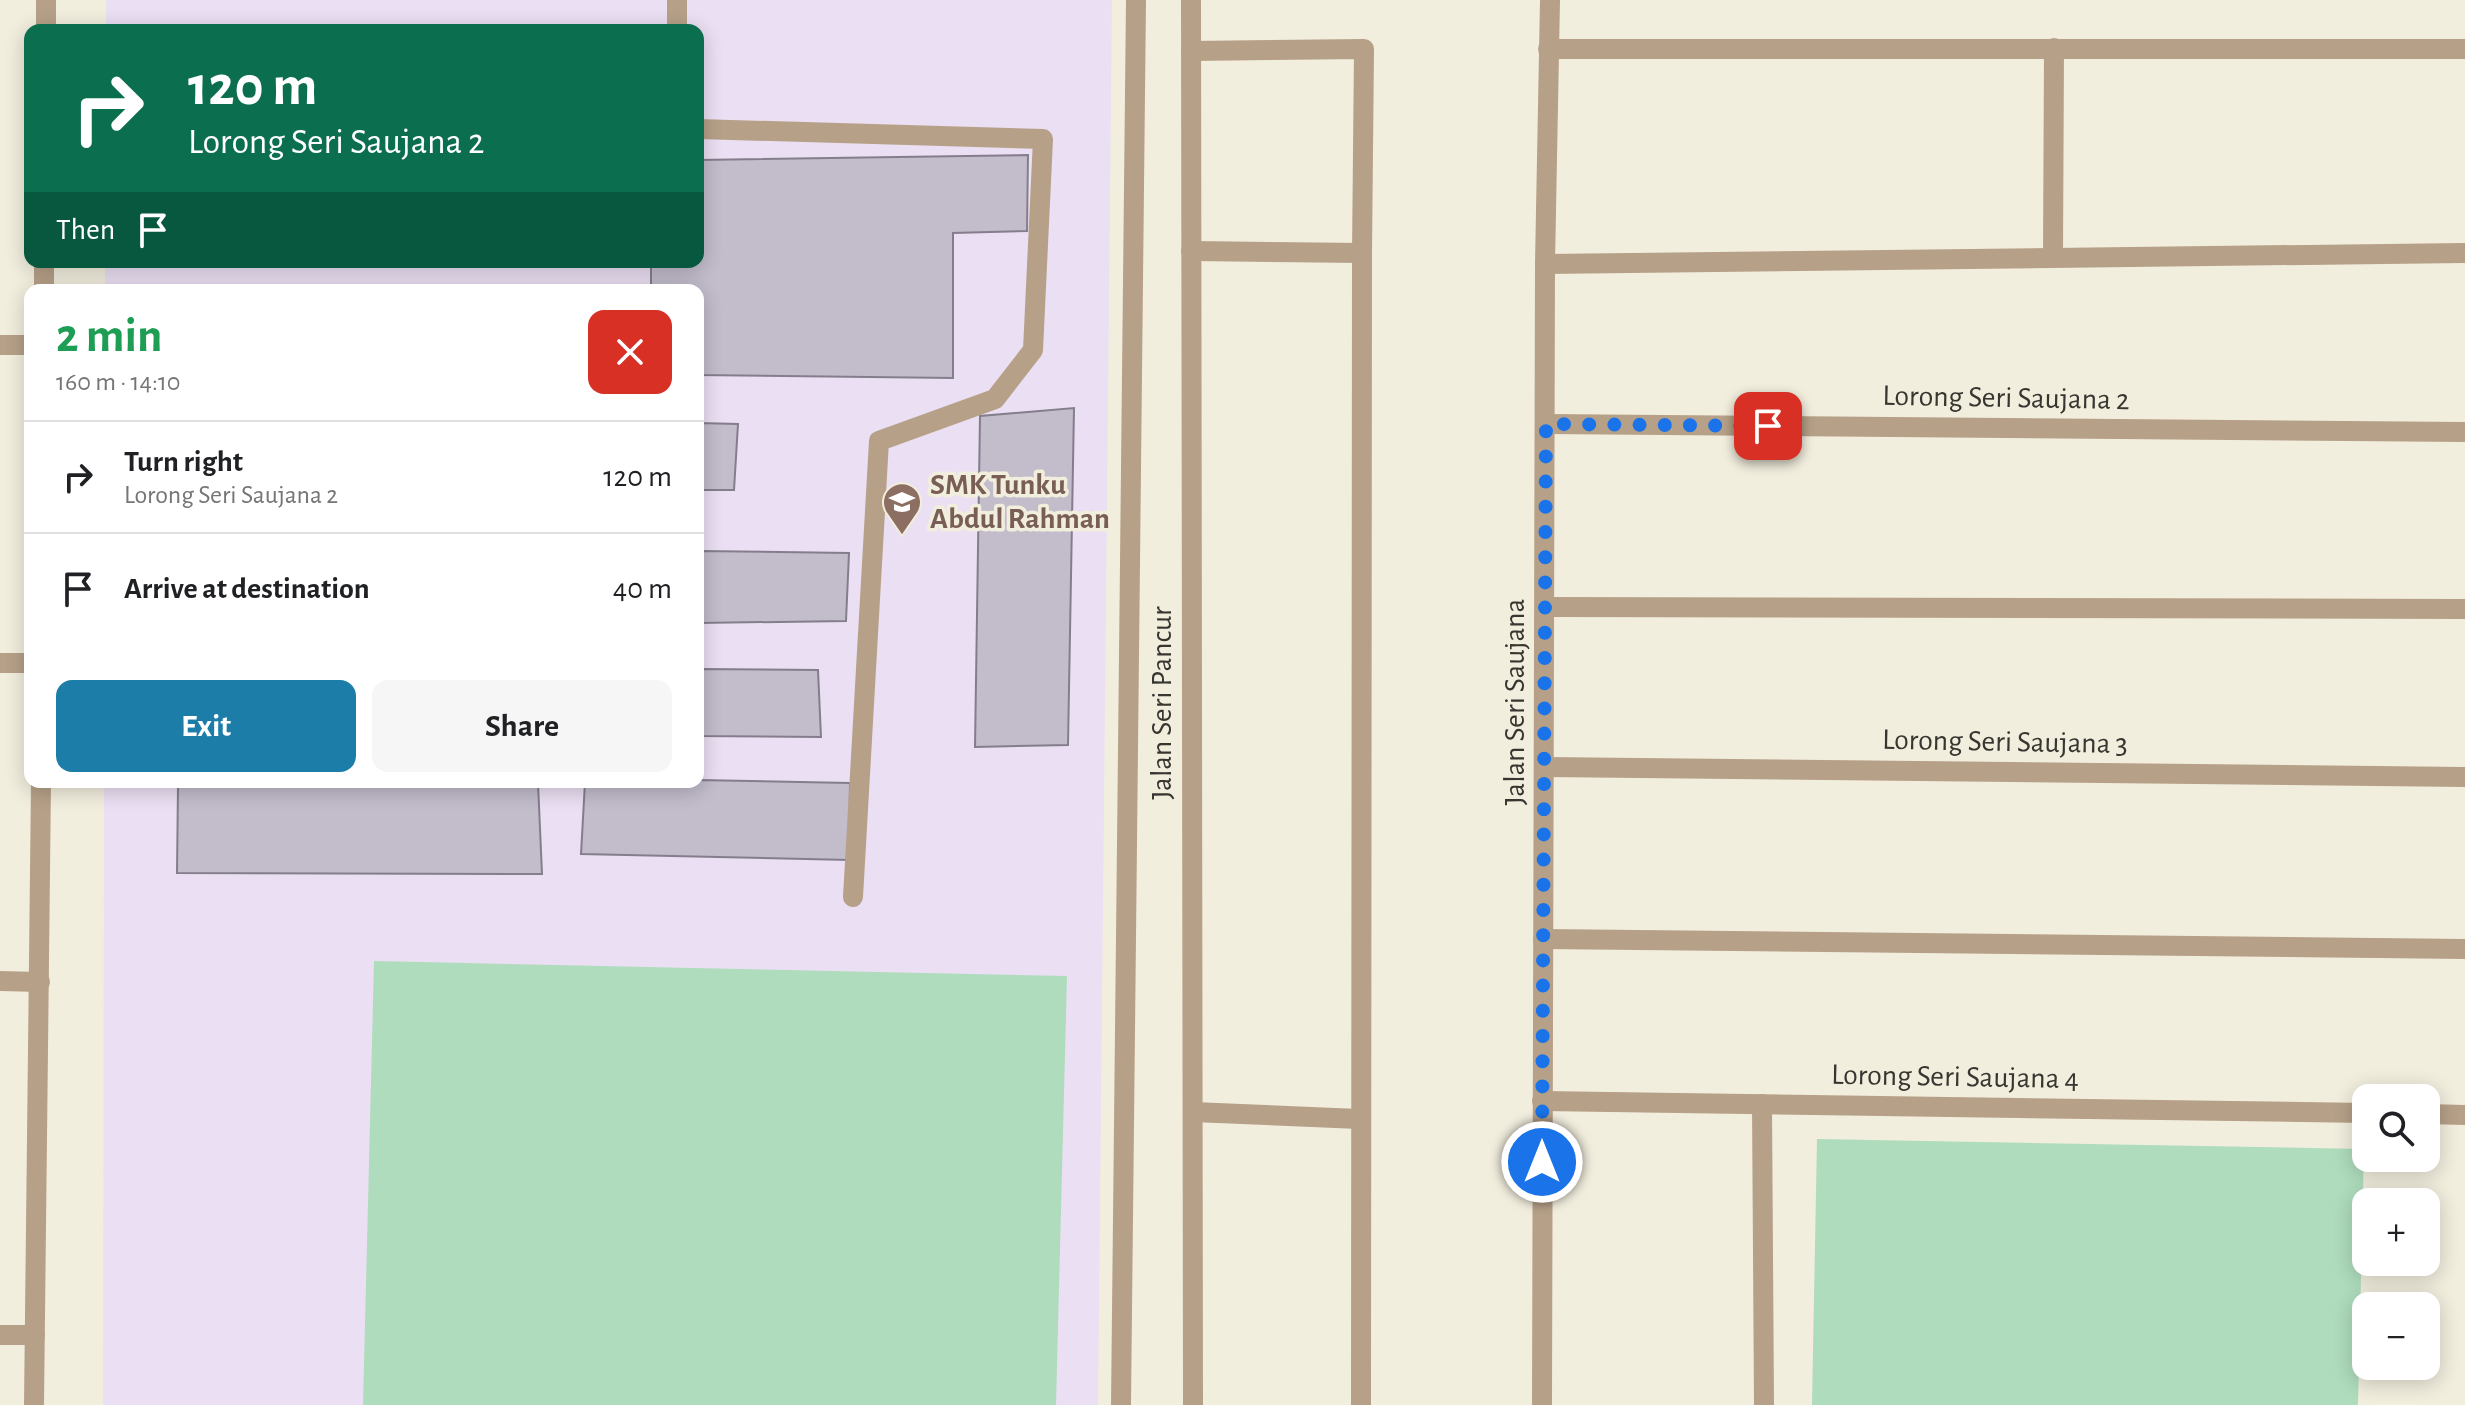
<!DOCTYPE html>
<meta charset="utf-8">
<style>
body{margin:0;font-family:"Alegreya Sans",sans-serif;background:#f6f6f6;color:#202124;height:100vh;display:flex;flex-direction:column;font-size:30px;white-space:nowrap}
*{box-sizing:border-box;margin:0}
p{font-size:26px;color:#757577}
.icon{flex:none;width:44px;height:44px;fill:none;stroke:currentColor;stroke-width:2;stroke-linecap:round;stroke-linejoin:round}
.map{position:relative;flex:1;overflow:hidden}
.panel{position:absolute;left:24px;top:284px;width:680px;height:504px;display:flex;flex-direction:column;background:#fff;border-radius:16px;box-shadow:0 4px 20px #0003}
.panel>*{flex:none}
.hud{position:absolute;left:24px;top:24px;width:680px;height:244px;border-radius:16px;box-shadow:0 4px 20px #0003;background:#0b6e4f;color:#fff;overflow:hidden}
.tools{position:absolute;left:2352px;top:1084px;display:grid;gap:16px}
.tools a{display:grid;place-items:center;width:88px;height:88px;border-radius:16px;background:#fff;box-shadow:0 4px 20px #0003;font-size:40px}
.pin{position:absolute;display:grid;place-items:center;width:68px;height:68px;color:#fff;margin:-34px;border-radius:16px;box-shadow:0 4px 12px #0006}
.me{position:absolute;width:88px;margin:-44px;rotate:0deg;stroke-linejoin:round;filter:drop-shadow(0 0 6px #0008)}
.turn{display:flex;align-items:center;gap:28px;height:168px;padding:0 32px;font-size:36px}
.turn .icon{width:104px;height:104px;stroke-width:2.5}
.turn b{display:block;font-size:56px;line-height:68px}
.then{display:flex;align-items:center;height:76px;padding:0 32px;background:#0003;gap:16px;font-size:30px}
.round{display:grid;place-items:center;flex:none;width:84px;height:84px;border-radius:16px;background:#f6f6f6}
.head{display:flex;align-items:center;justify-content:space-between;height:136px;padding:0 32px}
h1{font-size:48px;font-weight:600;line-height:60px;color:#1e9e55}
.action{display:flex;gap:16px;margin-top:auto;padding:16px 32px}
.action a{flex:1;height:92px;border-radius:16px;background:#1d7da9;color:#fff;font-size:32px;font-weight:600;line-height:92px;text-align:center}
.action a+a{background:#f6f6f6;color:#202124}
ul{padding:0;list-style:none}
li{display:flex;align-items:center;gap:24px;height:112px;padding:0 32px;border-top:2px solid #e0e0e0}
li div{flex:1}
li b{display:block;font-size:30px}
li em{font-style:normal}
.map>svg:first-child{display:block}
</style>
<div class="map">
<svg width="2465" height="1405" viewBox="0 0 2465 1405">
<rect width="100%" height="100%" fill="#f2eede"/>
<path fill="#ebdff3" d="M106 0H1112L1098 1405H103L104 782H698V290H105V262H698V30H106Z"/>
<g fill="#afdcbd">
<path d="M374 961 1067 976 1056 1405H363Z"/>
<path d="M1817 1139 2364 1149 2358 1405H1812Z"/>
</g>
<g fill="#c2bccb" stroke="#847e8c" stroke-width="2">
<path d="M1028 155 1027 231 953 233V378L698 375V290H651V262H698V160Z"/>
<path d="M1074 408 1068 745 975 747 980 416Z"/>
<path d="M698 423 738 424 734 490H698Z"/>
<path d="M698 551 849 553 846 621 698 623Z"/>
<path d="M698 669 818 670 821 737 698 736Z"/>
<path d="M698 780 850 783 849 860 581 854 585 782Z"/>
<path d="M538 783 542 874 177 873 178 787Z"/>
</g>
<g fill="none" stroke-linecap="round" stroke-linejoin="round">
<g stroke="#b6a088" stroke-width="20">
<path d="M1191 0 1193 1405"/>
<path d="M46 30V0"/>
<path d="M677 30V0"/>
<path d="M1548 49H2465"/>
<path d="M1191 51 1364 49 1362 253 1191 251"/>
<path d="M698 129 1043 139 1033 350 995 399 879 441 853 897"/>
<path d="M2053 256 2054 48"/>
<path d="M1545 264 2465 253"/>
<path d="M44 290V262"/>
<path d="M0 345H30"/>
<path d="M1546 424 2465 432"/>
<path d="M1545 607 2465 609"/>
<path d="M0 663H30"/>
<path d="M1545 767 2465 777"/>
<path d="M1543 939 2465 949"/>
<path d="M0 981 40 982"/>
<path d="M1542 1101 2366 1113"/>
<path d="M1762 1104 1764 1405"/>
<path d="M1193 1112 1359 1119"/>
<path d="M2426 1114 2465 1115"/>
<path d="M0 1335H35"/>
<path d="M34 1405 41 782"/>
<path d="M1121 1405 1136 0"/>
<path d="M1361 1405 1362 253"/>
<path d="M1542 1405 1545 264 1550 0"/>
</g>
</g>
<g fill="none" stroke-linecap="round" stroke-linejoin="round">
<path stroke="#1a73e8" stroke-width="14" stroke-dasharray="0 25.2" d="M1542 1162 1546 424 1768 426"/>
</g>
<defs>
<g id="school-pin" transform="scale(2)"><path d="M0 17L-7.5 6A9.5 9.5 0 1 1 7.5 6Z" fill="#8d6e63" stroke="#f2eede"/><path d="M0-5L7-2L0 1L-7-2ZM-4 1L0 2.5L4 1V4Q0 6-4 4Z" fill="#fff"/></g>
</defs>
<g fill-rule="evenodd">
<use href="#school-pin" x="902" y="502"/>
</g>
<g text-anchor="middle" dominant-baseline="central" stroke-width="7" stroke-linejoin="round" paint-order="stroke">
<g font-size="30" fill="#373630" stroke="#f2eede">
<text transform="translate(2006 398) rotate(1)">Lorong Seri Saujana 2</text>
<text transform="translate(1515 702) rotate(-90)">Jalan Seri Saujana</text>
<text transform="translate(1162 703) rotate(-90)">Jalan Seri Pancur</text>
<text transform="translate(2005 742) rotate(1)">Lorong Seri Saujana 3</text>
<text transform="translate(1955 1077) rotate(1)">Lorong Seri Saujana 4</text>
</g>
<g font-size="30" font-weight="bold" fill="#785e54" stroke="#f2eede" text-anchor="start">
<text x="930" y="485">SMK Tunku<tspan x="930" dy="34">Abdul Rahman</tspan></text>
</g>
</g>
</svg>
<div class="tools">
<a><svg class="icon" aria-label="search" viewBox="0 0 24 24"><circle cx="10" cy="10" r="6"/><path d="M15 15l6 6"/></svg></a>
<a>+</a>
<a>−</a>
</div>
<div class="pin" style="left:1768px;top:426px;background:#d93025"><svg class="icon" aria-label="arrive" viewBox="0 0 24 24"><path d="M6 21V4h12l-3 4 3 4H6"/></svg></div>
<svg class="me" style="left:1542px;top:1162px" viewBox="-20 -20 40 40"><circle r="17" fill="#1a73e8" stroke="#fff" stroke-width="3"/><path d="M0-11L8 9 0 5-8 9z" fill="#fff"/></svg>
<div class="hud">
<div class="turn"><svg class="icon" aria-label="right" viewBox="0 0 24 24"><path d="M7 20v-9h11M14 6l5 5-5 5"/></svg><div><b>120 m</b>Lorong Seri Saujana 2</div></div>
<div class="then">Then<svg class="icon" aria-label="arrive" viewBox="0 0 24 24"><path d="M6 21V4h12l-3 4 3 4H6"/></svg></div>
</div>
<section class="panel">
<div class="head"><div><h1>2 min</h1><p>160 m · 14:10</p></div><a class="round" style="background:#d93025;color:#fff"><svg class="icon" aria-label="close" viewBox="0 0 24 24"><path d="M6 6l12 12M18 6L6 18"/></svg></a></div>
<ul>
<li><svg class="icon" aria-label="right" viewBox="0 0 24 24"><path d="M7 20v-9h11M14 6l5 5-5 5"/></svg><div><b>Turn right</b><p>Lorong Seri Saujana 2</p></div><em>120 m</em></li>
<li><svg class="icon" aria-label="arrive" viewBox="0 0 24 24"><path d="M6 21V4h12l-3 4 3 4H6"/></svg><div><b>Arrive at destination</b></div><em>40 m</em></li>
</ul>
<div class="action"><a>Exit</a><a>Share</a></div>
</section>
</div>
